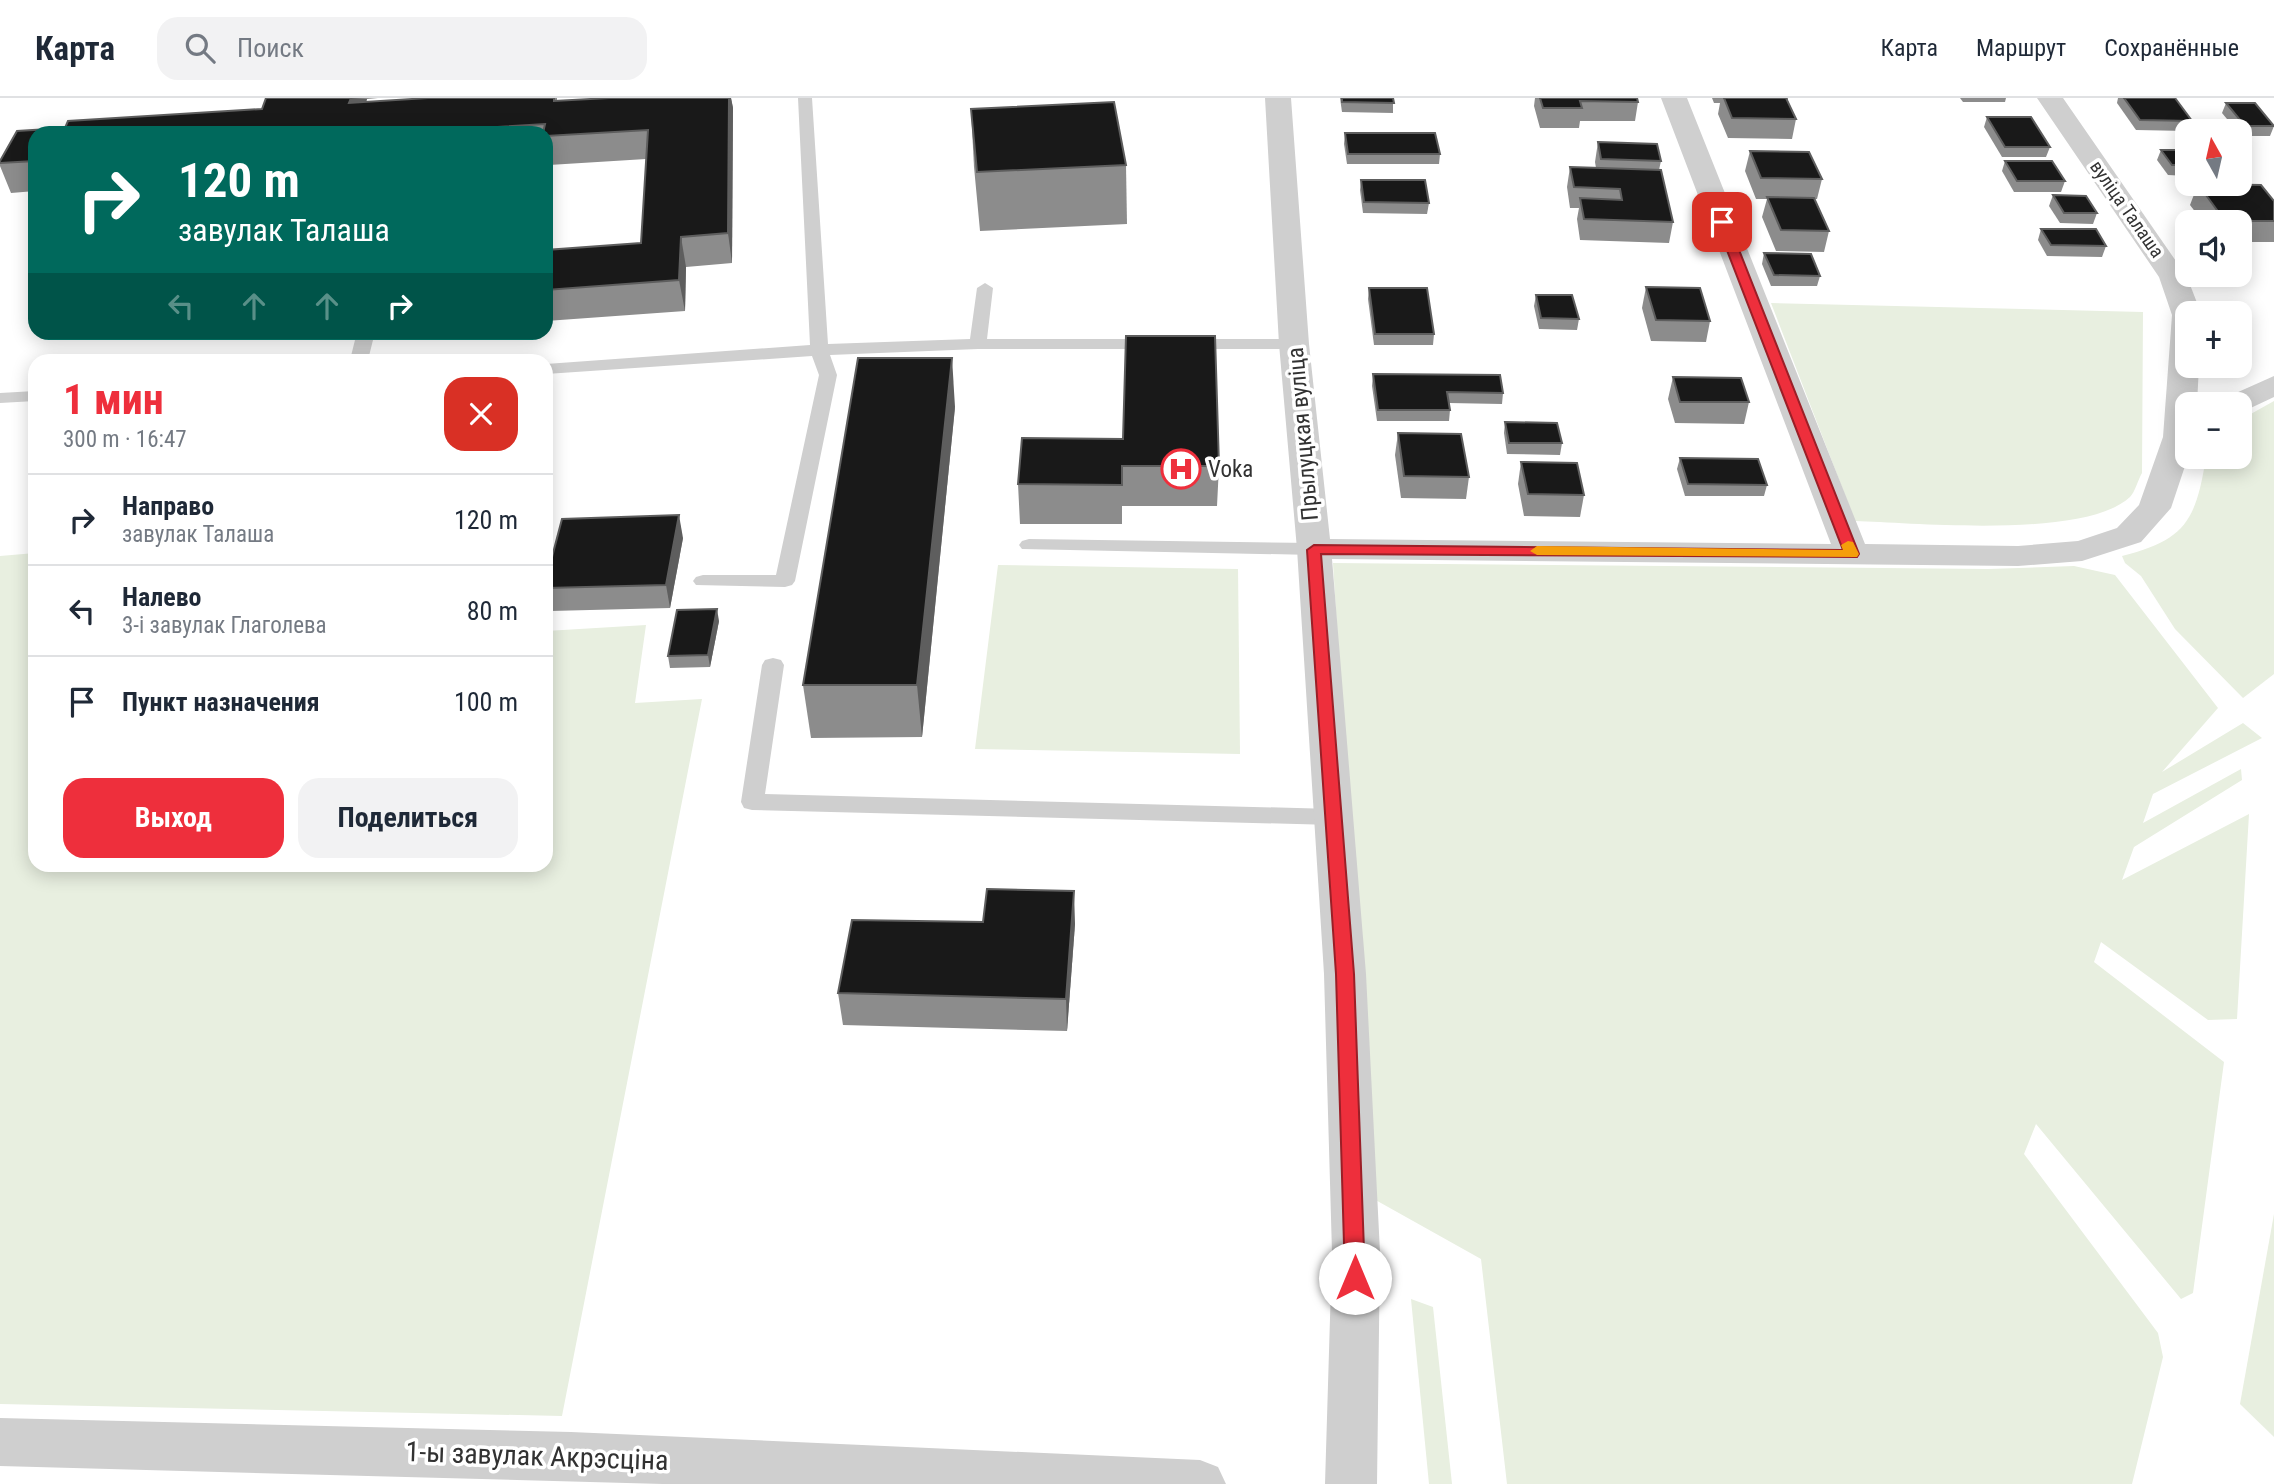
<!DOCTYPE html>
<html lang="ru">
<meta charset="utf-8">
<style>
body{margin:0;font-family:"Roboto Condensed",sans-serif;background:#f2f2f3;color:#1f2937;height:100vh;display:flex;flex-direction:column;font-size:26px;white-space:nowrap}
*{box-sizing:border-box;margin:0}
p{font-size:23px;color:#747a83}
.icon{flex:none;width:38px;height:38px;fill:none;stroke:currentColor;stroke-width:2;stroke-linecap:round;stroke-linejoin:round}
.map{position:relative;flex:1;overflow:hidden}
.details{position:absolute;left:28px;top:256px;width:525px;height:518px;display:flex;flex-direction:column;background:#fff;border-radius:21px;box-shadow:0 4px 18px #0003}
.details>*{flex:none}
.guide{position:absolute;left:28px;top:28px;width:525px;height:214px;border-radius:21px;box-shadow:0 4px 18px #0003;background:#00695c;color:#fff;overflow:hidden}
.needle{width:46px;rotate:352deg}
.tools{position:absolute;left:2175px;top:21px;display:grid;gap:14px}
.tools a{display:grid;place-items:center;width:77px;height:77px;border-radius:14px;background:#fff;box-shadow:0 4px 18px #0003;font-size:35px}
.pin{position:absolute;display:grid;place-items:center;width:60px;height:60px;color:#fff;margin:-30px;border-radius:14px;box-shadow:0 4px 10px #0006}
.me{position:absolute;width:77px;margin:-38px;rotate:0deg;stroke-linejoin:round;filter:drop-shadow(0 0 5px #0008)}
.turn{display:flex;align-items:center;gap:24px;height:147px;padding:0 35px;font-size:32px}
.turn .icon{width:91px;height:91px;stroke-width:2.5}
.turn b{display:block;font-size:49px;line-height:60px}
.lanes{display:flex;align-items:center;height:66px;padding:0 35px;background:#0003;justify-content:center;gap:35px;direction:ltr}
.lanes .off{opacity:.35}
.round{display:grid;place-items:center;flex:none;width:74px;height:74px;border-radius:21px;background:#f2f2f3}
.headline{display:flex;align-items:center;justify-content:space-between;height:119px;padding:0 35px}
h1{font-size:42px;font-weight:700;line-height:52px;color:#ee2f3c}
.cta{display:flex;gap:14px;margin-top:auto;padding:14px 35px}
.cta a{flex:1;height:80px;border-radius:21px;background:#ee2f3c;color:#fff;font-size:28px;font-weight:700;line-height:80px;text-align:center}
.cta a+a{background:#f2f2f3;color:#1f2937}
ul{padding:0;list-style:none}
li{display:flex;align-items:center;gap:21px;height:91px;padding:0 35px;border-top:2px solid #e0e1e3}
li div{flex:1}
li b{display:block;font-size:26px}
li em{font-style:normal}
header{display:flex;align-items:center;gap:42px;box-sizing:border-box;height:98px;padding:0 35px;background:#fff;border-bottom:2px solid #e0e1e3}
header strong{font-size:33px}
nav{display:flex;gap:38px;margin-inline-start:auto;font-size:24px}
.search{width:490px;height:63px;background:#f2f2f3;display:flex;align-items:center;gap:18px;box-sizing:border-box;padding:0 24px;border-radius:21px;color:#747a83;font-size:26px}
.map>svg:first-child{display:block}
</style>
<header>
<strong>Карта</strong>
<div class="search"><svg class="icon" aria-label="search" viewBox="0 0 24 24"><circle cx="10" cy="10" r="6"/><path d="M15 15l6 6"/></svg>Поиск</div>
<nav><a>Карта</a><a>Маршрут</a><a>Сохранённые</a></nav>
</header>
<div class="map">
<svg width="2274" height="1386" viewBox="0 0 2274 1386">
<rect width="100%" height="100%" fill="#fff"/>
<g fill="#e8efe0">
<path d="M1771 205 2143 214 2142 375C2138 382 2135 394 2130 399 2085 441 1918 425 1855 423Z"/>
<path d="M2274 303V576L2243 600 2175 531 2141 478 2125 465 2122 458C2186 442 2196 422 2206 359H2240V322Z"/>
<path d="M35 455V766H546V533L646 527 635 605 702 601 562 1318 0 1306V458Z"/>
<path d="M1333 465 1988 471 2074 468 2115 477 2218 610 2162 674 2243 625 2262 640 2153 696 2143 725 2241 671 2242 682 2134 749 2122 782 2249 716 2237 921 2208 922 2101 844 2094 864 2224 964 2193 1195 2181 1201 2036 1026 2024 1056 2158 1235 2163 1259 2132 1386H1507L1481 1161 1372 1100Z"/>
<path d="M998 467 1238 471 1240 656 975 651Z"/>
<path d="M2274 1116V1339L2240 1306Z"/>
<path d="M1411 1201 1433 1209 1452 1386H1429Z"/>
</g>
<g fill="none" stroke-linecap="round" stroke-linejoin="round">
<g fill="#cfcfcf" fill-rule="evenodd">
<path d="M798 0H812L828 246 970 241 977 190 985 185 993 190 987 241H1294L1303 246 1294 251H978L830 257 837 277 795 483 792 487 785 489 696 487 693 483 696 479 703 477H776L819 277 812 258 546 276V266L810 247Z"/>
<path d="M357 234H375L368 262H350Z"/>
<path d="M35 293V303L0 305V295Z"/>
<path d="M1029 441 1314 445 1321 447 1324 451 1321 455 1314 457 1022 451 1019 447 1022 443Z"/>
<path d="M773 560 781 562 784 567 765 696 1333 711 1341 713 1345 719 1341 725 1333 727 752 712 744 710 741 704 762 567 765 562Z"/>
</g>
<g fill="#cfcfcf" fill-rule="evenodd">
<path d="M1265 0H1291L1309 246 1330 441 1831 446 1661 0H1687L1865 446 2018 448 2078 443 2117 430 2139 407 2163 339 2172 217 2159 179 2037 0H2063L2187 179 2201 215H2188V268H2199L2197 306H2188V359L2171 410 2141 444 2082 463 2018 468 1332 461 1366 876 1380 1154 1377 1386H1325L1332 1154 1324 876 1297 451 1279 246Z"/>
<path d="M2274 278V299L2240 315V306H2223L2227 299Z"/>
<path d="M0 1320 571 1334 1200 1362 1218 1369 1226 1386H663L0 1368Z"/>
</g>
</g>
<g fill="#8c8c8c">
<path d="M266 0H378L367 1 366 4 428 0H557V3L609 0H731L733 10 732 165 686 169 685 213 546 223V152L641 145 646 61 549 67 546 55V35H35V93L11 95 0 68V63L17 33 65 30 68 23 262 11Z"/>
<path d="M1340 0H1393V15L1342 14Z"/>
<path d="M1535 0H1637L1638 4 1635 23H1580L1579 30H1540L1534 8Z"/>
<path d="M1712 0H1788V3L1796 21 1792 41 1728 40 1718 16 1720 5H1714Z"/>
<path d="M1960 0H2006L2005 4H1963Z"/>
<path d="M2118 0H2175L2192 23 2188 33 2136 32 2117 5Z"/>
<path d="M2226 5 2274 28 2270 38H2240V33H2237L2222 15Z"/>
<path d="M971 11 1126 67 1127 126 980 133 974 69Z"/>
<path d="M1987 19 2050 49 2046 59H2002L1984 29Z"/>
<path d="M1345 35 1440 56 1439 66H1347L1344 46Z"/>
<path d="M1598 44 1661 63 1659 72 1673 124 1669 145 1580 142 1577 121 1579 110H1570L1567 89 1570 69 1596 70 1595 64Z"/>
<path d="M2161 52H2188V78L2168 77 2157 62Z"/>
<path d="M1750 53 1822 81 1817 101H1815L1829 133 1824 154 1776 153 1762 119 1767 101H1756L1745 73Z"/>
<path d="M2005 63 2065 83 2061 94H2014L2002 73Z"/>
<path d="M1361 82 1429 105 1427 116 1363 115 1360 92Z"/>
<path d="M2198 86 2274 103V144H2240V124H2203L2190 107Z"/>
<path d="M2053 97 2097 115 2093 126 2060 125 2049 108Z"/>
<path d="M2041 131 2106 148 2102 159 2047 158 2038 142Z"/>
<path d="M1764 155 1820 178 1817 188H1771L1762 166Z"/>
<path d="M1646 189 1710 223 1706 244 1651 243 1642 210Z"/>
<path d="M1369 190 1434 236 1433 247H1374L1368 201Z"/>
<path d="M1536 197 1579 221 1577 232 1539 231 1534 208Z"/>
<path d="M225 234H294L227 239Z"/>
<path d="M1373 276 1503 295 1502 306 1449 305 1450 312 1449 323H1377L1372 288Z"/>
<path d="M1673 279 1749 304 1744 326 1675 325 1668 301Z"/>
<path d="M955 309 922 639 811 640 803 587Z"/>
<path d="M1505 324 1562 345 1560 357 1507 356 1504 335Z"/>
<path d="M1398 335 1469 379 1466 401 1401 400 1395 357Z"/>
<path d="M1022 340 1219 368 1217 408H1122V426H1020L1018 386Z"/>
<path d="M1680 360 1767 387 1764 398H1685L1677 371Z"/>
<path d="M1521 364 1584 397 1580 419 1524 418 1518 386Z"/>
<path d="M683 440 670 510 550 513 546 499V482Z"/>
<path d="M719 523 710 569 670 570 668 558Z"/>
<path d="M1075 826 1067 933 843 927 838 895Z"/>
</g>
<g fill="#5e5e5e">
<path d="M351 0 367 1 357 33 349 5Z"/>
<path d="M729 0H731L733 10 732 165 728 135Z"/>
<path d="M681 139 686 169 685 213 679 182Z"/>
<path d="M952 260 955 309 922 639 917 587Z"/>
<path d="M679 417 683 440 670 510 666 487Z"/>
<path d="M717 511 719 523 710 569 708 557Z"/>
<path d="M1074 793 1075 826 1067 933 1066 901Z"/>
</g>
<g fill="#191919" stroke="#5e5e5e" stroke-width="2">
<path d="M266 0H351L349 5 428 0H554V3L609 0H729L728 135 681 139 679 182 546 192V152L641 145 648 32 546 38V35H543L545 26 397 35H35V63L0 65V63L17 33 65 30 68 23 262 11Z"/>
<path d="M1342 0H1393L1394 5 1342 4Z"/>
<path d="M1540 0H1637L1638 4 1580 3 1582 10H1543Z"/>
<path d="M1724 0H1786L1796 21 1732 20Z"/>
<path d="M2124 0H2175L2192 23 2140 22Z"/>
<path d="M1114 4 1126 67 977 74 971 11Z"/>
<path d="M2226 5H2255L2274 28H2245Z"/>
<path d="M1987 19H2031L2050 49H2005Z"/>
<path d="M1345 35H1435L1440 56H1348Z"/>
<path d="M1598 44 1657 46 1661 63 1601 61Z"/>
<path d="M2161 52H2188V67H2172Z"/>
<path d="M1750 53 1809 54 1822 81 1761 80Z"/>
<path d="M2005 63H2052L2065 83H2017Z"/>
<path d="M1570 69 1661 72 1673 124 1584 121 1580 100 1622 102 1620 91 1574 89Z"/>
<path d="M1361 82H1425L1429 105 1364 104Z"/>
<path d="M2198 86 2261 87 2274 103V123H2225Z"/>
<path d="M2053 97 2086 98 2097 115H2064Z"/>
<path d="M1767 99 1814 100 1829 133 1781 132Z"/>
<path d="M2041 131H2096L2106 148 2051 147Z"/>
<path d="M1764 155 1811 156 1820 178 1774 177Z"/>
<path d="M1646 189 1700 190 1710 223 1656 222Z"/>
<path d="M1369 190H1427L1434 236H1375Z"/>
<path d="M1536 197H1572L1579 221 1541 220Z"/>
<path d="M1126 238H1215L1219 368H1122V387L1018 386 1022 340 1123 341Z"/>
<path d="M858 260H952L917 587H803Z"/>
<path d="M1373 276 1500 277 1503 295 1447 294 1450 312H1378Z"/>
<path d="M1673 279 1741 280 1749 304H1680Z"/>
<path d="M1505 324 1557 325 1562 345H1509Z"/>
<path d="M1398 335 1461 336 1469 379 1404 378Z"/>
<path d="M1680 360 1758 361 1767 387 1688 386Z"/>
<path d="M1521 364 1577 365 1584 397 1528 396Z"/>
<path d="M679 417 666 487 546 490V482L562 421Z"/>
<path d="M717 511 708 557 668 558 677 512Z"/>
<path d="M987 791 1074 793 1066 901 838 895 852 822 983 824Z"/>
</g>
<path fill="#ee2f3c" stroke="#9b1f27" stroke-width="2" d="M1722 120 1728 124 1859 456 1857 459 1321 456 1354 876 1365 1180 1362 1186 1355 1189 1348 1186 1345 1180 1336 876 1307 452 1314 447 1843 452 1716 124Z"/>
<path fill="#f59e0b" d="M1848 443 1853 444 1859 456 1857 459 1537 457 1530 453 1537 448 1843 452 1841 447Z"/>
<defs>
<g id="hospital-ring" transform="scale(2.0125)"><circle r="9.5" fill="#fff" stroke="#ee2f3c" stroke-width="1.5"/><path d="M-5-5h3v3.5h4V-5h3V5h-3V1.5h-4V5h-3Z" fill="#ee2f3c"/></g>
</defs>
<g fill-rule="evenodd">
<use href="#hospital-ring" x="1181" y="371"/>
</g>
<g text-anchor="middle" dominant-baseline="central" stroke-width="7" stroke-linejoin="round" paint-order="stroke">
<g font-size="19" fill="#323232" stroke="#fff">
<text transform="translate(2127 111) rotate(55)">вуліца Талаша</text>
</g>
<g font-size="23" fill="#323232" stroke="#fff">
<text transform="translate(1303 336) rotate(-95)">Прылуцкая вуліца</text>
</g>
<g font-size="23" fill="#323232" stroke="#fff" text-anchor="start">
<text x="1208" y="371">Voka</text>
</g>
<g font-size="28" fill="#323232" stroke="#fff">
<text transform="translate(537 1358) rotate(2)">1-ы завулак Акрэсціна</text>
</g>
</g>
</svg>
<div class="tools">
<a><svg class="needle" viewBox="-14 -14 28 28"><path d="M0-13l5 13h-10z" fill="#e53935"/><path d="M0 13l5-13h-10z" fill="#747a83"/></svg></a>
<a><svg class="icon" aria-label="sound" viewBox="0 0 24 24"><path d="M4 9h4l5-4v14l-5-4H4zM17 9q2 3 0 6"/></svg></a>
<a>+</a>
<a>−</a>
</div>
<div class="pin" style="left:1722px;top:124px;background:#d93025"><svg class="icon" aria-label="arrive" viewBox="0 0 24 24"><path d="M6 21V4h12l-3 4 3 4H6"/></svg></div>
<svg class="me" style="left:1355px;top:1180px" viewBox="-20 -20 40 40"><circle r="19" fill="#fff"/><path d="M0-13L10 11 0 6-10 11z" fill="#ee2f3c"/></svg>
<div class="guide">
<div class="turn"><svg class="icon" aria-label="right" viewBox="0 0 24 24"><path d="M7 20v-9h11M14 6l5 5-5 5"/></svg><div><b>120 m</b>завулак Талаша</div></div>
<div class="lanes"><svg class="icon off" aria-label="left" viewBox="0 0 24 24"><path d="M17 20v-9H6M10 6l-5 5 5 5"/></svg><svg class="icon off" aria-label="ahead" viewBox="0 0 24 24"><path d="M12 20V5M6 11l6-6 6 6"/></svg><svg class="icon off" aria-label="ahead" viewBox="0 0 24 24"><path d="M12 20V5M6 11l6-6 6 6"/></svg><svg class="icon" aria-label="right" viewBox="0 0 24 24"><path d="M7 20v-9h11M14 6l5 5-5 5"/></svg></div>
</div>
<section class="details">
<div class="headline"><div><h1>1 мин</h1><p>300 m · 16:47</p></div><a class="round" style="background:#d93025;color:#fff"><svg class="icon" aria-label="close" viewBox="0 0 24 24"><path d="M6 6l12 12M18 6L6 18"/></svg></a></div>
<ul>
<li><svg class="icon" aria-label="right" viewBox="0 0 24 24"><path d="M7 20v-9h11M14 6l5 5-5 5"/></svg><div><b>Направо</b><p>завулак Талаша</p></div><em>120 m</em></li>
<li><svg class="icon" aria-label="left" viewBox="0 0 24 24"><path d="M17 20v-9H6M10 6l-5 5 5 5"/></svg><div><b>Налево</b><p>3-і завулак Глаголева</p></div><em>80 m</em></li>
<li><svg class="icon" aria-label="arrive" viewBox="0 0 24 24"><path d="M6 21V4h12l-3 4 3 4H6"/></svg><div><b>Пункт назначения</b></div><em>100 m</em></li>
</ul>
<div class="cta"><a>Выход</a><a>Поделиться</a></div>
</section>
</div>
